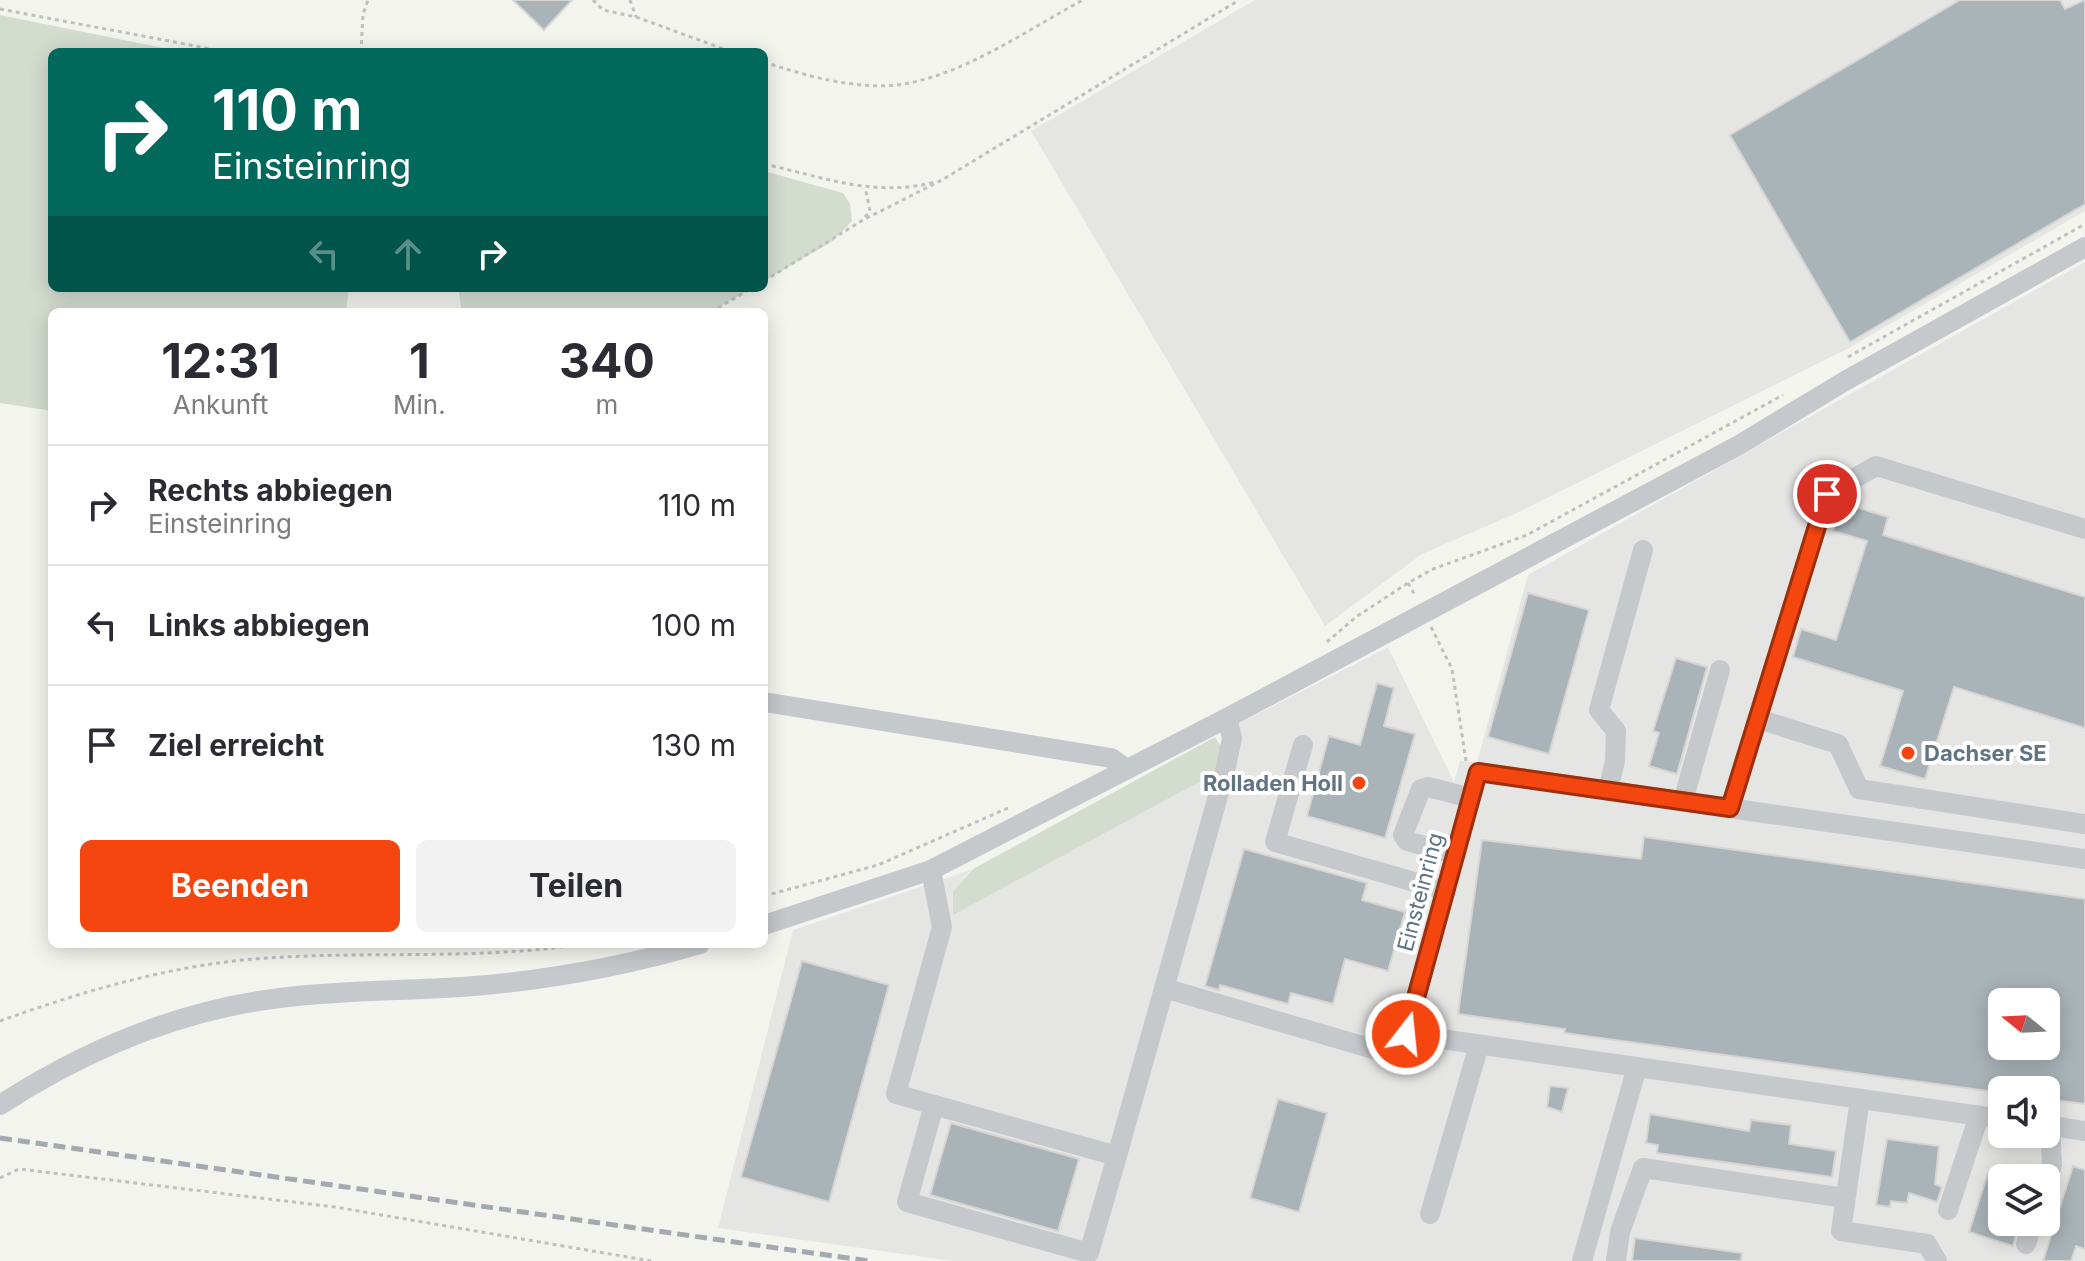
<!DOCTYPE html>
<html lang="de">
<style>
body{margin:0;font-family:Inter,sans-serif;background:#f2f2f3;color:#2b2b33;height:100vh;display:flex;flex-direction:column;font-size:30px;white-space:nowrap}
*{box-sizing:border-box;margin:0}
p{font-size:26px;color:#7c7c81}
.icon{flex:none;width:44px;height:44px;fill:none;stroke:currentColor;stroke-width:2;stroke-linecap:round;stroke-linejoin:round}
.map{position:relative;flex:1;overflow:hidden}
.side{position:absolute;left:48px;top:308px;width:720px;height:640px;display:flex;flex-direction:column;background:#fff;border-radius:12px;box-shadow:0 4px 20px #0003}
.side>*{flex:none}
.banner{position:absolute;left:48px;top:48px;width:720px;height:244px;border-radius:12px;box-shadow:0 4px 20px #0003;background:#00695c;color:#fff;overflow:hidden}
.needle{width:52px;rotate:288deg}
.fabs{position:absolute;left:1988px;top:988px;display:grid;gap:16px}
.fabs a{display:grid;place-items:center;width:72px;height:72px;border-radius:12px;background:#fff;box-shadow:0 4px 20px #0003;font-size:40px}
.pin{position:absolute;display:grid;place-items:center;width:68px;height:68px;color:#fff;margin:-34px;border:4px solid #fff;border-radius:50%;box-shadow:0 2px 8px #0007}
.me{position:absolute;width:88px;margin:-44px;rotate:16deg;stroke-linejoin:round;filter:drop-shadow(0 0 6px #0008)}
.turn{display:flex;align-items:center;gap:28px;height:168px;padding:0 32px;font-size:36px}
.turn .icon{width:104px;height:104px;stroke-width:2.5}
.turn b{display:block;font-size:56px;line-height:68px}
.lanes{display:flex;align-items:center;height:76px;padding:0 32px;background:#0003;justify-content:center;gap:40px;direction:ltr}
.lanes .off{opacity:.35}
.eta{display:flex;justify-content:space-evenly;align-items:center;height:136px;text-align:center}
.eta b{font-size:48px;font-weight:700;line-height:56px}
.primary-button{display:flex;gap:16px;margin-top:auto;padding:16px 32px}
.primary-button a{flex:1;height:92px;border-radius:12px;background:#f5460f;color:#fff;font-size:32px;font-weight:700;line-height:92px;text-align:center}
.primary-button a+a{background:#f2f2f3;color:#2b2b33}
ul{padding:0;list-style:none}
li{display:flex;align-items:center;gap:24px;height:120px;padding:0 32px;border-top:2px solid #e1e1e2}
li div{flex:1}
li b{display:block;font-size:30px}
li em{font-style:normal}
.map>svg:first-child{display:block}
</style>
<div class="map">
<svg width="2085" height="1261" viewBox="0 0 2085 1261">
<rect width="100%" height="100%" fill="#f4f4ef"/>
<g fill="#e5e6e3" fill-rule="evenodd">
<path d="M1255 0H2085V211L1847 349 1519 512 1422 554 1325 626 1031 131Z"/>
<path d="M2085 262V1261H953L718 1228 793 930 973 869 961 879 1210 776 1220 779 1230 728 1388 647 1454 782 1460 761 1477 762 1528 575ZM2002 1002H2046V1046H2002ZM2002 1090H2046V1134H2002ZM2002 1178H2046V1222H2002Z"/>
</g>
<g fill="#d4dcd0">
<path d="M0 15 183 52H52V288H349L346 312H52V411L0 403Z"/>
<path d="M764 171 843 193 850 204 852 221 833 241 764 281Z"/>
<path d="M458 288H752L711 312H462Z"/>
<path d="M1215 737 1225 753 1220 779 1210 776 953 915V892L973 869Z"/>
</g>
<g fill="#a9b3b8" stroke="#d5d5d2" stroke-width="2" fill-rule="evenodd">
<path d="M513 0H572L544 30Z"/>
<path d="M1960 0H2060L2065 9 2085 0V204L1850 342 1730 135Z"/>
<path d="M1842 503 1888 517 1883 535 2085 597V728L1954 687 1925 779 1880 766 1903 691 1793 657 1801 629 1836 640 1867 541 1833 531Z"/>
<path d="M1528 593 1589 610 1549 754 1488 737Z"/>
<path d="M1676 658 1707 667 1677 774 1649 766 1659 733 1653 731Z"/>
<path d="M1377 683 1394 688 1384 726 1415 734 1385 838 1307 816 1329 736 1360 745Z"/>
<path d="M1644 837 2085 899V1104L2046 1099V1090L2002 1093 1564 1033 1565 1029 1458 1014 1482 840 1641 859ZM2002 1002H2046V1046H2002Z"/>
<path d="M1244 849 1367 883 1362 900 1405 912 1388 971 1345 959 1333 1004 1291 993 1288 1004 1220 985 1219 990 1205 986Z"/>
<path d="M802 961 889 985 829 1202 741 1177Z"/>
<path d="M1550 1086 1568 1088 1562 1112 1547 1107Z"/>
<path d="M1278 1099 1327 1113 1299 1212 1250 1198Z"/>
<path d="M1650 1114 1749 1131 1751 1120 1791 1125 1789 1144 1836 1151 1832 1177 1657 1153 1658 1145 1646 1143Z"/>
<path d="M951 1123 1079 1159 1058 1231 930 1195Z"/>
<path d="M1887 1139 1939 1146 1935 1184 1942 1187 1937 1202 1909 1193 1907 1203 1891 1201 1890 1207 1876 1205Z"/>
<path d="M2073 1166 2085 1170V1249L2076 1246 2071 1261H2043Z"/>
<path d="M1988 1173 2002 1177V1222H2019L2013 1246 1969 1232Z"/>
<path d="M1635 1238 1742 1253 1741 1261H1632Z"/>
</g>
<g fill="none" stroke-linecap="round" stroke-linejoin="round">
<g stroke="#bec0c2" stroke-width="3" stroke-dasharray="4 4" stroke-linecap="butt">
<path d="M593 0 603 10 636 17 732 52"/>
<path d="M630 0 636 17"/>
<path d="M0 9 227 52"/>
<path d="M361 52 363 14 368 0"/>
<path d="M764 62C806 76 859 91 904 84 967 73 1027 30 1083 0"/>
<path d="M764 164C824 177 873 198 935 182"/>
<path d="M865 217 870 211 866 191"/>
<path d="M764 281 863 220 942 180 1239 0"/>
<path d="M711 312 752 288"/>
<path d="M1848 357 2085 224"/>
<path d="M1408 583 1416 597"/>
<path d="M1431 627 1452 669 1466 761"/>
<path d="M1327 642 1356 617 1408 583 1433 569 1527 535 1783 395"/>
<path d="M764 896 878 865 1008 808"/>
<path d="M0 1021C80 992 169 966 254 959 364 950 474 961 583 944"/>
<path d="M0 1178 19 1169 335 1207 651 1261"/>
</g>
<g stroke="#c6c9cc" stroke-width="20">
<path d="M764 702 1111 758 1125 768"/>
<path d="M1758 719 1838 744 1859 789 2085 824"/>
<path d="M1303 745 1275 842 1446 891"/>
<path d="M1608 791 1615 761 1616 731 1599 710 1643 550"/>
<path d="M1683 801 1720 670"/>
<path d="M1730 808 1827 494 1876 466 2085 529"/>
<path d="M1456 855 1407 841 1403 835 1421 789 1428 787 1471 798"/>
<path d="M931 870 942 927 896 1094 934 1105"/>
<path d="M764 925 931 870 1227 718 1739 445 1845 381 2085 247"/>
<path d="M1164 988 1373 1049 1406 1034"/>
<path d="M1860 1099 1841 1231 1927 1244 1937 1261"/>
<path d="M0 1105C85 1050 180 1010 280 998 340 990 402 991 462 987 542 981 623 967 700 944"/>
<path d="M2002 1119 1406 1034 1478 772 2085 859"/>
<path d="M2046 1125 2085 1131"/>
<path d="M1117 1156 1089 1253 907 1202 934 1105 1117 1156 1225 771 1232 738 1227 718"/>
<path d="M2046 1183 2052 1165 2050 1126"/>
<path d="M1948 1210 1979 1116"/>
<path d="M1430 1214 1479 1045"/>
<path d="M2026 1244 2033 1222"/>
<path d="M1582 1261 1637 1067"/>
<path d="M1616 1261 1620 1232 1643 1168 1845 1198"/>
</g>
<path stroke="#a3a9af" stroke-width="5" stroke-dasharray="12 6" stroke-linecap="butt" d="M0 1138 869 1261"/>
</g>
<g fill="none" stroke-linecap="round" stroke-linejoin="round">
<g stroke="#9f2e0a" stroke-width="20">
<path id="route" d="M1406 1034 1478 772 1730 808 1827 494"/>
</g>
<use href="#route" stroke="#f5460f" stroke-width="14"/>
</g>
<g fill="#f5460f" stroke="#fff" stroke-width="3">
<circle cx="1908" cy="753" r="8"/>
<circle cx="1359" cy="783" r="8"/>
</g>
<g text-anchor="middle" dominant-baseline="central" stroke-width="8" stroke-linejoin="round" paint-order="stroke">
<g font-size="22" font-weight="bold" fill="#607484" stroke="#fff" text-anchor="start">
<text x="1924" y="753">Dachser SE</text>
<text x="1343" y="783" text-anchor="end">Rolladen Holl</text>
</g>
<g font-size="22" fill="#607484" stroke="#fff">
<text transform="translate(1420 892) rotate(-75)">Einsteinring</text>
</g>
</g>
</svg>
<div class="fabs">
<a><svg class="needle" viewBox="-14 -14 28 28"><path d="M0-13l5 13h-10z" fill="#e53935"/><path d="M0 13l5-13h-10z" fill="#7c7c81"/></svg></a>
<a><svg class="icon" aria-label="sound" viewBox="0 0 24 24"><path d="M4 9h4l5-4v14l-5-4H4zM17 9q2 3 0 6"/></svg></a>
<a><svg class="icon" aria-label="layers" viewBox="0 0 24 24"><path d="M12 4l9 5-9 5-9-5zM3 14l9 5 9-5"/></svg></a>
</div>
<div class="pin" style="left:1827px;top:494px;background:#d93025"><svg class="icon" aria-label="arrive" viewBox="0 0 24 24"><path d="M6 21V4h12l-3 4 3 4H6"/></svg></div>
<svg class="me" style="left:1406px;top:1034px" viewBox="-20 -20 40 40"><circle r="17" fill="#f5460f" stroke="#fff" stroke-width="3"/><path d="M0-11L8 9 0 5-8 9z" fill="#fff"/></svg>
<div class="banner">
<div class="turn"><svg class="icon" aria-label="right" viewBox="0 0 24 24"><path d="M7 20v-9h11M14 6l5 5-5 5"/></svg><div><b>110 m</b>Einsteinring</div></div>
<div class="lanes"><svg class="icon off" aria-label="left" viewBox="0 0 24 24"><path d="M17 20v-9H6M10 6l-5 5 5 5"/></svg><svg class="icon off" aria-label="ahead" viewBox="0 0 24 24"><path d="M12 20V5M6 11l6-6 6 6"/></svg><svg class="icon" aria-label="right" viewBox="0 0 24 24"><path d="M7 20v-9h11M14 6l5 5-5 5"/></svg></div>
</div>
<section class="side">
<div class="eta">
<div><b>12:31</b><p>Ankunft</p></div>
<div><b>1</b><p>Min.</p></div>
<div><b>340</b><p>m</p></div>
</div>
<ul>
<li><svg class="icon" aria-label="right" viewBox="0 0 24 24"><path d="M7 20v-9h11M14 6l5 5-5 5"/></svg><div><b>Rechts abbiegen</b><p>Einsteinring</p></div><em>110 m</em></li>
<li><svg class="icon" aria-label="left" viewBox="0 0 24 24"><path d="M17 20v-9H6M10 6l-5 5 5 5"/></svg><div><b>Links abbiegen</b></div><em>100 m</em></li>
<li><svg class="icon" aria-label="arrive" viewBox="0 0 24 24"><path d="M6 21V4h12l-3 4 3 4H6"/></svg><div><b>Ziel erreicht</b></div><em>130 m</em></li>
</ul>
<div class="primary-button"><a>Beenden</a><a>Teilen</a></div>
</section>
</div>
